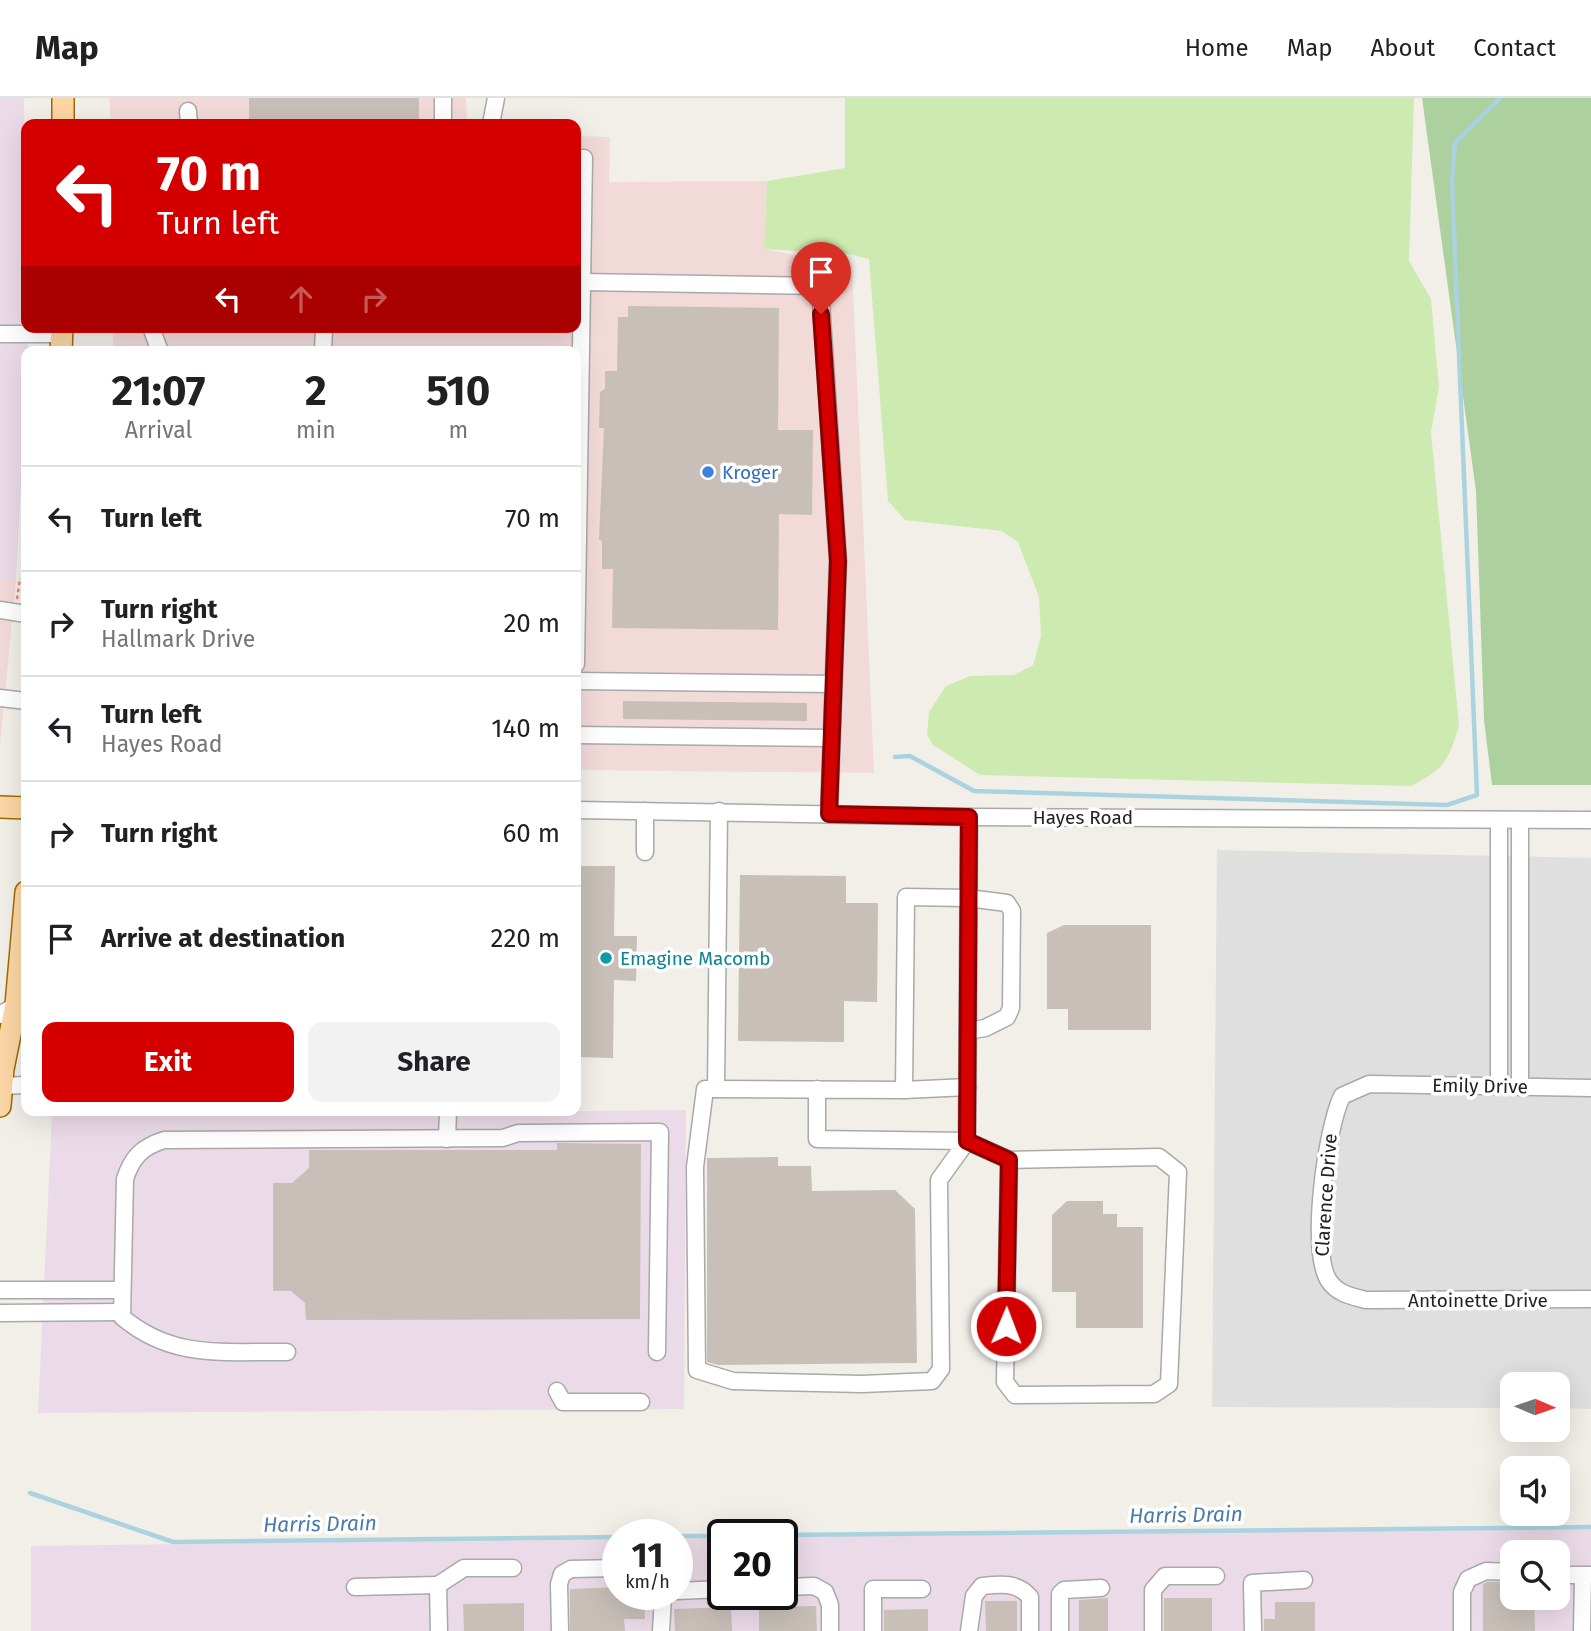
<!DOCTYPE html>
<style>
body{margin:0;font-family:"Fira Sans",sans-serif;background:#f2f2f2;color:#202124;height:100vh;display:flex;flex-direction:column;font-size:26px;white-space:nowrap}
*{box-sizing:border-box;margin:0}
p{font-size:23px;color:#757577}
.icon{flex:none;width:38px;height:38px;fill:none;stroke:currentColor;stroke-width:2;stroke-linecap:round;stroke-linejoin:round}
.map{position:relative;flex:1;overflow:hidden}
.details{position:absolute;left:21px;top:248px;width:560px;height:770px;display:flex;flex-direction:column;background:#fff;border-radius:14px;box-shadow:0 7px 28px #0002}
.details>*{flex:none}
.hud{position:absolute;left:21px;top:21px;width:560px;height:214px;border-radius:14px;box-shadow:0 7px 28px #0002;background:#d40000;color:#fff;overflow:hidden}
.needle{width:46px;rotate:92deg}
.buttons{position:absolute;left:1500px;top:1274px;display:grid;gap:14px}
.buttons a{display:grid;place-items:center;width:70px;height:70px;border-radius:14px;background:#fff;box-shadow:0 7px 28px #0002;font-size:35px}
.speed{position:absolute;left:602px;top:1421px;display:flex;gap:14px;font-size:35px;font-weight:700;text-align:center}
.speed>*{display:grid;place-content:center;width:91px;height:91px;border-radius:50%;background:#fff;box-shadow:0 7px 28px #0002;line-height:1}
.speed small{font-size:18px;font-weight:400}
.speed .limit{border:4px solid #111;border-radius:10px;background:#fff;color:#111}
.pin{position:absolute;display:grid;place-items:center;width:60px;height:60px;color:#fff;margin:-72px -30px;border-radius:50% 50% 50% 0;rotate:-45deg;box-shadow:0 0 7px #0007}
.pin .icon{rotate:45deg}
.me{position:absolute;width:77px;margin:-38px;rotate:1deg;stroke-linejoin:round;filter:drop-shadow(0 0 5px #0008)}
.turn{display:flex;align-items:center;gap:24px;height:147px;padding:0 21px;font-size:32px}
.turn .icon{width:91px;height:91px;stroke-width:2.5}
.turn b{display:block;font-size:49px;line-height:60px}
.lanes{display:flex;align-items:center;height:66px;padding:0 21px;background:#0003;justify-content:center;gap:35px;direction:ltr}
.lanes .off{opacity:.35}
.eta{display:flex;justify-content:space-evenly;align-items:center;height:119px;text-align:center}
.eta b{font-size:42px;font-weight:700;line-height:49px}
.button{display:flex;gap:14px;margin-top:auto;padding:14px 21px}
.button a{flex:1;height:80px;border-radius:14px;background:#d40000;color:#fff;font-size:28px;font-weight:700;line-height:80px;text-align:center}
.button a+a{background:#f2f2f2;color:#202124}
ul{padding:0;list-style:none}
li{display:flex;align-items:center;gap:21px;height:105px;padding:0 21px;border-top:2px solid #e0e0e0}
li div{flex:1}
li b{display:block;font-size:26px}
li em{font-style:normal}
header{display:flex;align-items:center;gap:42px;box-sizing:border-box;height:98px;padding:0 35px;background:#fff;border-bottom:2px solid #e0e0e0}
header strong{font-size:33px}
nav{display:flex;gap:38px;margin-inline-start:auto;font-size:24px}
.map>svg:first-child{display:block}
</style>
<header>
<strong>Map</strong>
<nav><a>Home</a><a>Map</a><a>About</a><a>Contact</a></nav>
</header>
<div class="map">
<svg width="1591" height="1533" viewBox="0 0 1591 1533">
<rect width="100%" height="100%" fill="#f2efe9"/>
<path fill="#e0dfdf" d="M1217 752 1591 760V1311L1558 1310V1286H1512V1310L1212 1309Z"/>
<g fill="#f2dad9">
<path d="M109 0H466L467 26H111Z"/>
<path d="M576 38 610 39 609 84 767 83 764 151 852 168 874 675 576 672V254H113V229H576Z"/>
<path d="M0 481H16L0 647Z"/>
</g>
<g fill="#ebdbe8" fill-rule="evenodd">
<path d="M0 0H24L28 254 16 481H0Z"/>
<path d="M686 1012 684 1311 38 1315 52 1018Z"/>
<path d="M1591 1428V1533H31V1448L618 1440V1496H677V1440L723 1439V1496H782V1438ZM1512 1454H1558V1500H1512Z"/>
</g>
<path fill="#cdebb0" d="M845 0H1414L1409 163 1431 201 1439 289 1431 334 1459 627C1449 663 1444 671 1411 688L980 677 933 647 927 637 929 614 946 588 970 578 1014 577 1033 567 1041 538 1039 499 1018 444 1002 433 905 422 888 403 869 161 849 156 764 151 767 83 845 70Z"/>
<path fill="#add19e" d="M1422 0H1591V687H1492L1484 622 1476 393Z"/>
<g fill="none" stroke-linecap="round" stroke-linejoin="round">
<g stroke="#aad3df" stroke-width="4.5">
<path d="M895 659 910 658 974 693 1447 707 1477 697 1452 84 1455 45 1500 0"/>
<path d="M30 1395 173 1444 618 1439"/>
<path d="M782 1437 1591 1429"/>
<path d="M677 1438H723"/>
</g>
</g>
<g fill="#c7bfb8">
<path d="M249 0H419V24L249 22Z"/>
<path d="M628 208 779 210 778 332H813L812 417 779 416 778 532 612 530 613 471H602V443L599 442 604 330H599L600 294 605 291V273H617L618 219H628Z"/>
<path d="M623 603 807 605V623L623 621Z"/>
<path d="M576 768H615L614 838H637L636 883 614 882 613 960 576 959Z"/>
<path d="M740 777 846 778V805H878L877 904 844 903V944L738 943Z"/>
<path d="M1064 827H1151V932H1068V911H1047V835Z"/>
<path d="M557 1045 641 1046 640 1221 306 1222 305 1205 291 1193H273V1085H292L309 1070V1052H557Z"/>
<path d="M778 1059V1068H811L812 1093 895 1092 915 1111 917 1265 718 1267 707 1264V1060Z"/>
<path d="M1067 1103H1103V1116H1117V1129H1143V1230H1076V1194H1052V1117Z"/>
<path d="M1488 1484H1505V1492H1512V1500H1534L1535 1533H1483V1486Z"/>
<path d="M618 1489V1496H644L645 1521H624L625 1533H570V1491Z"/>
<path d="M1108 1500V1533H1079V1502Z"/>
<rect x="1164" y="1500" width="48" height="33"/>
<path d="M985 1503H1017V1533H986Z"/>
<path d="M1275 1504H1315V1533H1264V1521H1275Z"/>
<path d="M524 1505V1533H464L463 1506Z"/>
<path d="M816 1508 817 1533H759V1509Z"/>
<path d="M731 1509 732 1533H675L674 1511Z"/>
<path d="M928 1511V1533H884V1512Z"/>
</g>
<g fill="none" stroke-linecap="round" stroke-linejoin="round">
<g stroke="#a9a9a9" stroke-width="19">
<g id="minor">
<path d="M188 13 189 26"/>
<path d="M443 26V0"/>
<path d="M491 26 496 0"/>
<path d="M576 60H584L576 566"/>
<path d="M582 184 820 188 838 463 829 716"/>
<path d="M151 229 160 254"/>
<path d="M0 236H62"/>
<path d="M323 254 324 229"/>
<path d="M0 512 26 516"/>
<path d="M576 583 833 586"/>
<path d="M0 600 26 603"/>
<path d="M576 637 831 640"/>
<path d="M576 712 969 719 1591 722"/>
<path d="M969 719 967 1043 1009 1062 1159 1059 1178 1074 1169 1286 1154 1296 1015 1297 1005 1284 1009 1062"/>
<path d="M1520 722V989"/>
<path d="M645 754V713"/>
<path d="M0 917 16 907"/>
<path d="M0 988 26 987"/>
<path d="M1499 988V722"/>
<path d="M968 989 904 992 906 799 968 800 1007 805 1012 813 1011 910 1007 919 985 930 968 933"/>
<path d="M1591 990 1369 986 1342 998C1326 1032 1309 1152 1329 1183 1338 1196 1351 1198 1366 1202L1591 1201"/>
<path d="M716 991 719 713"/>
<path d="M817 991V1041L967 1043 939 1082 941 1271 932 1283 862 1286 733 1283 697 1272 695 1069 705 991H716L904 992"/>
<path d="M447 1041 448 1013"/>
<path d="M0 1192H122"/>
<path d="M0 1215 122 1214"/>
<path d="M287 1254C224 1253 173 1262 122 1219L125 1081C132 1059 142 1049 164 1042L503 1040 518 1035 660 1034 657 1254"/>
<path d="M557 1293 563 1304H641"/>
<path d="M1558 1477H1591"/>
<path d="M355 1489 438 1487"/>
<path d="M782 1489 814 1488 825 1494 830 1507V1533"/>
<path d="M677 1493 723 1491"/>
<path d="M439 1533 438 1487 464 1470H513"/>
<path d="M560 1533 559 1486 562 1476 571 1471 618 1470"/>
<path d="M661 1533 663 1499 668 1496"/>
<path d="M873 1533V1491H922"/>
<path d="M969 1533 974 1498 982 1488C1001 1486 1017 1484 1030 1499V1533"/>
<path d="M1060 1533V1496L1064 1492 1101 1490"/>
<path d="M1153 1533V1492L1165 1478H1216"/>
<path d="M1253 1533 1252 1485 1304 1482"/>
<path d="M1462 1533V1494L1468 1481 1486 1473 1512 1474"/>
<path d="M1582 1533 1583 1478"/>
</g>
</g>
<g stroke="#a06b00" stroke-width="24">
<g id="major">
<path d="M63 26V0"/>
<path d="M61 254 62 229"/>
<path d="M0 709 26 710"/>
<path d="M0 1008 3 971 16 907 26 794"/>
</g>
</g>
<path stroke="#fa8072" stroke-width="2.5" stroke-dasharray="3.5 3.5" stroke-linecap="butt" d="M17 501 20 480"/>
<use href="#minor" stroke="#fff" stroke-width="16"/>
<use href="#major" stroke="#fcd6a4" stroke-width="21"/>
</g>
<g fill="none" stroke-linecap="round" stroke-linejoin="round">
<g stroke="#8a0000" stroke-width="18">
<path id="route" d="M821 216 838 463 829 716 969 719 967 1043 1009 1062 1006 1228"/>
</g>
<use href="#route" stroke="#d40000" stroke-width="12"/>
</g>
<circle fill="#3f7fe0" stroke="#fff" stroke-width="2.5" cx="708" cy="374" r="7"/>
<circle fill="#0f9aa8" stroke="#fff" stroke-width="2.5" cx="606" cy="860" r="7"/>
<g text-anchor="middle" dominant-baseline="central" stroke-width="7" stroke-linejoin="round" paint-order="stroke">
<g font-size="19" fill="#366cbe" stroke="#fff" text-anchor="start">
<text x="722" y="374">Kroger</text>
</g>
<g font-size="19" fill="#222" stroke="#fff">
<text x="1083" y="719">Hayes Road</text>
<text transform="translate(1480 988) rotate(1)">Emily Drive</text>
<text transform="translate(1326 1097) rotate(-86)">Clarence Drive</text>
<text x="1478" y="1202">Antoinette Drive</text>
</g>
<g font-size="19" fill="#0d838f" stroke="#fff" text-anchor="start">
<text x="620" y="860">Emagine Macomb</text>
</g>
<g font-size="21" font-style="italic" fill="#4a7aab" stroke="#fff">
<text transform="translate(1186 1417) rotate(-1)">Harris Drain</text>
<text transform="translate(320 1426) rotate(-1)">Harris Drain</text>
</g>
</g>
</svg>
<div class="buttons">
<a><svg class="needle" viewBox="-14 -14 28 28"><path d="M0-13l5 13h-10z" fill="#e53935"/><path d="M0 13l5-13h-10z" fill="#757577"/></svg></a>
<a><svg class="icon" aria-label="sound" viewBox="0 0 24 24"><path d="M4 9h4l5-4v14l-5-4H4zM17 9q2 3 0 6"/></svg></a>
<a><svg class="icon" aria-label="search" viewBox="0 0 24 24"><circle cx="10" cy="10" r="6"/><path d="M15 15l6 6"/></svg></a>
</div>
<div class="speed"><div>11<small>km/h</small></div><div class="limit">20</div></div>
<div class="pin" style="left:821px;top:216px;background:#d93025"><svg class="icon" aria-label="arrive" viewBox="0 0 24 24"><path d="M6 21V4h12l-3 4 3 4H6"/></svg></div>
<svg class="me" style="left:1006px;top:1228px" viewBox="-20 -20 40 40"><circle r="17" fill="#d40000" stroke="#fff" stroke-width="3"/><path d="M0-11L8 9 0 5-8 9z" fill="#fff"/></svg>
<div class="hud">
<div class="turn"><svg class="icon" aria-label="left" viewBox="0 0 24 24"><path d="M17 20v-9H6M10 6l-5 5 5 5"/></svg><div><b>70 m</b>Turn left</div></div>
<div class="lanes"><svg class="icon" aria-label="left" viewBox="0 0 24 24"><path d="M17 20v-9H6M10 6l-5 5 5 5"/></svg><svg class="icon off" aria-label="ahead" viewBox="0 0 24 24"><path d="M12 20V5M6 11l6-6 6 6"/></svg><svg class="icon off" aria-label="right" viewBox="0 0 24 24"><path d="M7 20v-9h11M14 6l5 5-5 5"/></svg></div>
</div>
<section class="details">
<div class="eta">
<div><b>21:07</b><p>Arrival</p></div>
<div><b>2</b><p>min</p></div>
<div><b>510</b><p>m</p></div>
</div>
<ul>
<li><svg class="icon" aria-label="left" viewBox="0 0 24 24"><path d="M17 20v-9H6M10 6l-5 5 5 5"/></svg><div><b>Turn left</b></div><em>70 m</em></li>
<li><svg class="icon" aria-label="right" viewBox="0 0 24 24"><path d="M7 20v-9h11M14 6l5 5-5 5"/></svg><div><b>Turn right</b><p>Hallmark Drive</p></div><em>20 m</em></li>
<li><svg class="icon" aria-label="left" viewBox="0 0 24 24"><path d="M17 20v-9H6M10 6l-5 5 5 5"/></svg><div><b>Turn left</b><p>Hayes Road</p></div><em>140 m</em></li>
<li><svg class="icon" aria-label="right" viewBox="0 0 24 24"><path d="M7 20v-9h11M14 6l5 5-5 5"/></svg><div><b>Turn right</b></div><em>60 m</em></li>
<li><svg class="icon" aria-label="arrive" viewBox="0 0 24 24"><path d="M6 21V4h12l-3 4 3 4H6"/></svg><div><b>Arrive at destination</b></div><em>220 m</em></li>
</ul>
<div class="button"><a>Exit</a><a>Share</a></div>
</section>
</div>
